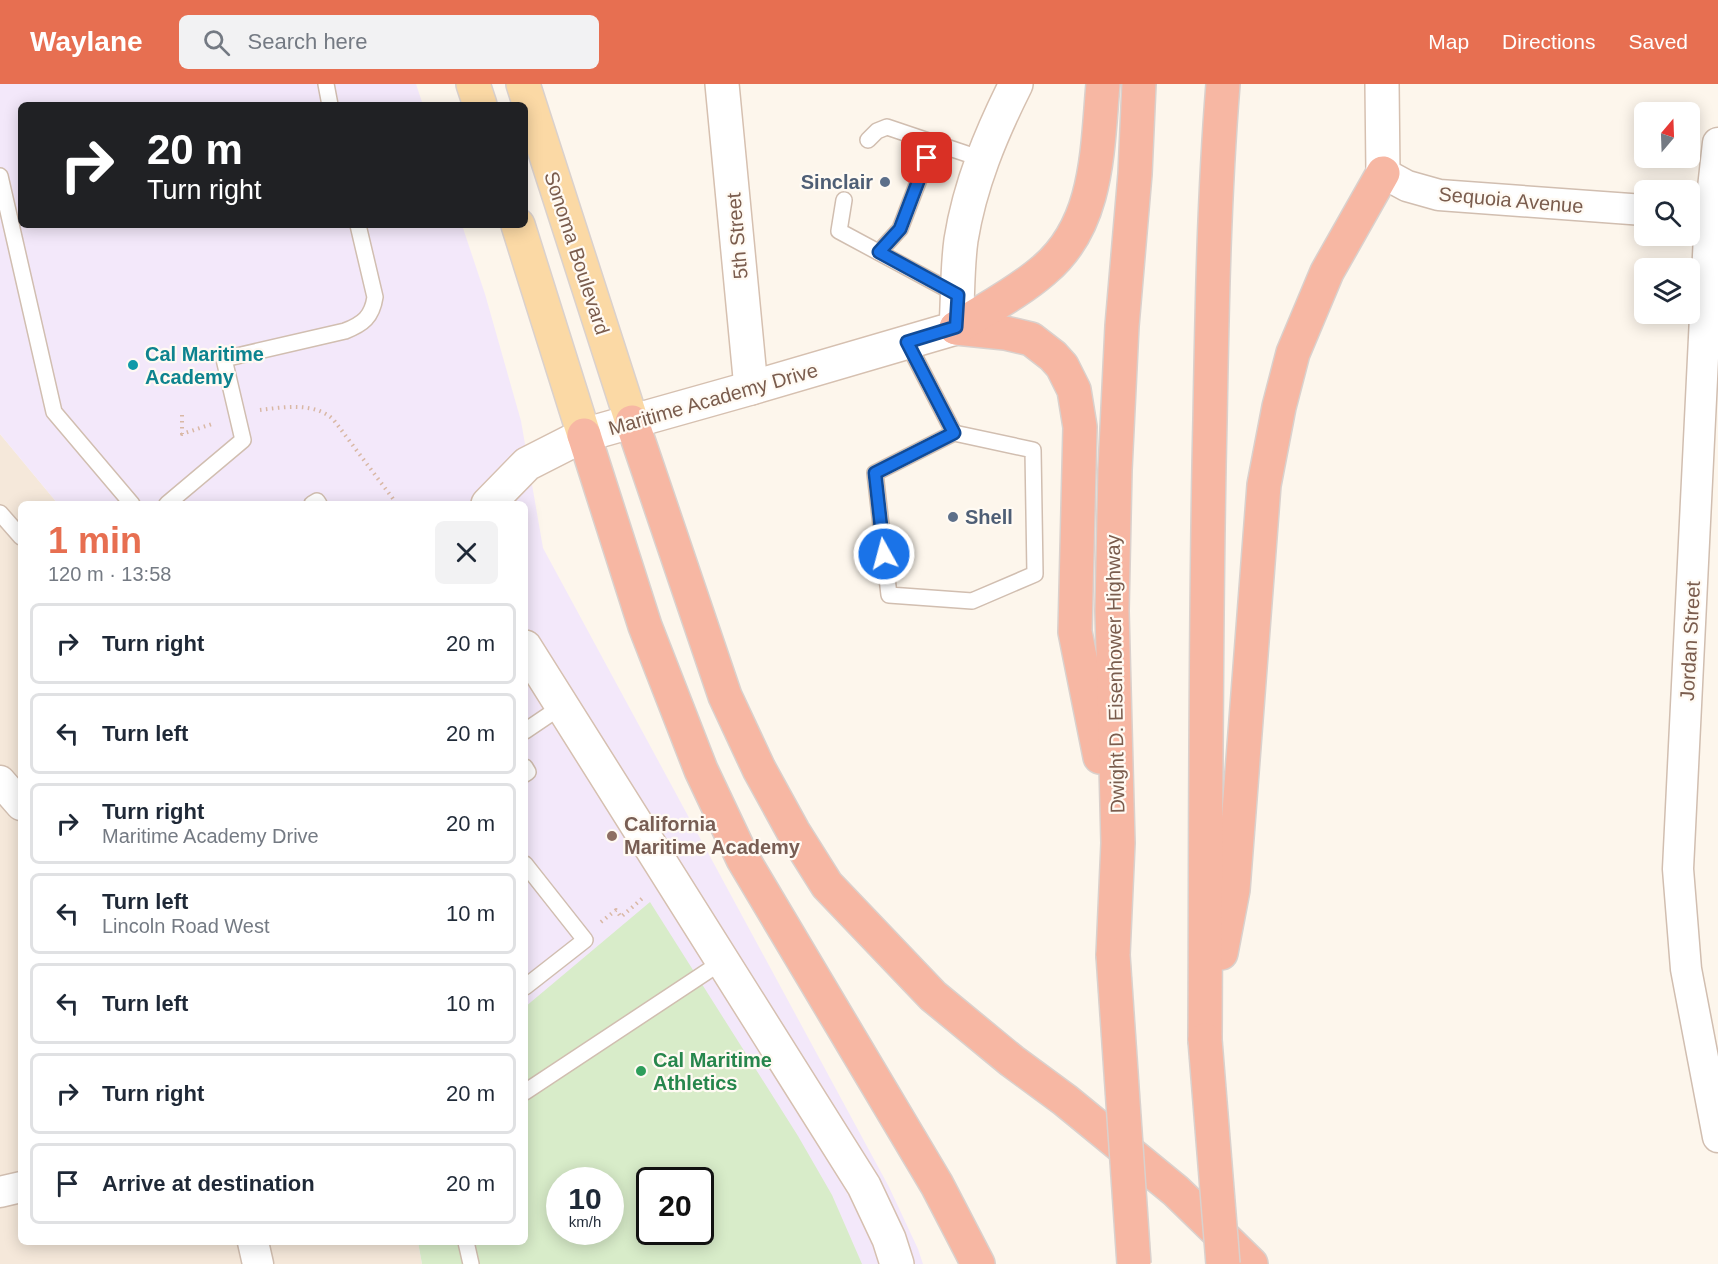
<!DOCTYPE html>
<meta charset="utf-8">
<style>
body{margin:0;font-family:Arial,sans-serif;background:#f2f2f3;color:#1f2937;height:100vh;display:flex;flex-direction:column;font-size:22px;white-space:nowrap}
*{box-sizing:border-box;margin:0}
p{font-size:20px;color:#747a83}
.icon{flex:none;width:33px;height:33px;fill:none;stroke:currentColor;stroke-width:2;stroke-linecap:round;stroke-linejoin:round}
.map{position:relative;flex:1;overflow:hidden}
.drawer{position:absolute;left:18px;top:417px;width:510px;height:744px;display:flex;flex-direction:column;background:#fff;border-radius:9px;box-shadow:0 3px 15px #0003}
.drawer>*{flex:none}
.top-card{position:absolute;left:18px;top:18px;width:510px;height:126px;border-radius:9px;box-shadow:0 3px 15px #0003;background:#202124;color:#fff;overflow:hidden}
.needle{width:39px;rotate:19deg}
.controls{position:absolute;left:1634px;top:18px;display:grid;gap:12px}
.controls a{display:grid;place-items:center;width:66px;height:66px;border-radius:9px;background:#fff;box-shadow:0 3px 15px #0003;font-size:30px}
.speed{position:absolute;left:546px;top:1083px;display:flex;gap:12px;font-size:30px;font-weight:700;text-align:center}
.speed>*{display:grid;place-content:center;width:78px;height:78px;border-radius:50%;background:#fff;box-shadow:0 3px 15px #0003;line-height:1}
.speed small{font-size:15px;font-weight:400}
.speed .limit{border:3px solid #111;border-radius:9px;background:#fff;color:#111}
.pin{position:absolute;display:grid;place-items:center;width:51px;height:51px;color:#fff;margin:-26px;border-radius:12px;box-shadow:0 3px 9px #0006}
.me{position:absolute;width:66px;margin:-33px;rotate:353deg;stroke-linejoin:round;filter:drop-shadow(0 0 4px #0008)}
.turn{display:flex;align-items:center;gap:21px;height:126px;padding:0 30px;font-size:27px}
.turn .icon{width:78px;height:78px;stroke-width:2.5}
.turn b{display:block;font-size:42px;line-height:51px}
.round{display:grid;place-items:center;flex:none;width:63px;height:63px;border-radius:9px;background:#f2f2f3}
.overview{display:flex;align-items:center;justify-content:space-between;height:102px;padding:0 30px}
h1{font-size:36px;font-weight:700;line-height:45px;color:#e76f51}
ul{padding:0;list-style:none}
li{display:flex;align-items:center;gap:18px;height:81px;margin:0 12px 9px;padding:0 18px;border:3px solid #e0e1e3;border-radius:9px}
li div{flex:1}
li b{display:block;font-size:22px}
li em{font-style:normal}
header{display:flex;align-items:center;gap:36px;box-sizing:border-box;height:84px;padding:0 30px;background:#e76f51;color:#fff}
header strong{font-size:28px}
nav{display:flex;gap:33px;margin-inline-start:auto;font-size:21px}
.search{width:420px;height:54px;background:#f2f2f3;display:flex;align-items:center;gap:15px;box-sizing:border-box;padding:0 21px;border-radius:9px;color:#747a83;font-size:22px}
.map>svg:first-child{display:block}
</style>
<header>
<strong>Waylane</strong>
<div class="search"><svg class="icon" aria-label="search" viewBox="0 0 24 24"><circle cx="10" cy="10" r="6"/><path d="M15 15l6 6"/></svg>Search here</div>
<nav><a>Map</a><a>Directions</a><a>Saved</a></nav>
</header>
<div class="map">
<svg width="1718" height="1180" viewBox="0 0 1718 1180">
<rect width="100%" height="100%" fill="#fdf6ec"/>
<path fill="#f5e8da" d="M0 350 58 420H21V1158H418L422 1180H0Z"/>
<path fill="#f3e8fa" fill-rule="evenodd" d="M0 0H416L423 21H21V141H462L485 210 521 337 543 464 889 1103 918 1165 923 1180H422L418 1158H525V420H58L0 350ZM560 1096H610V1148H560ZM650 1096H700V1148H650Z"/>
<path fill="#d8ecc9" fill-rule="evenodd" d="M650 818 798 1052 832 1111 862 1180H422L418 1158H525V923ZM560 1096H610V1148H560ZM650 1096H700V1148H650Z"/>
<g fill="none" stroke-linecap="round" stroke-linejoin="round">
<g stroke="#d1beb0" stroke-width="18">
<g id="lane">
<path d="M326 0 330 21"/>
<path d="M868 56 877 47 887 43 982 75"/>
<path d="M0 92 54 328 132 420"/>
<path d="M844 116 839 147 958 211"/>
<path d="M879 168 900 145 933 59"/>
<path d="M907 258 954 349"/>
<path d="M954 349 1033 366 1035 490 972 517 889 511 875 389Z"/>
<path d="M167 420 243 356 224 275 345 247C363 240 372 233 375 213L358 141"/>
<path d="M312 420 317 417 319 420"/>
<path d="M0 429 21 453"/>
<path d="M525 647 562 622"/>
<path d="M525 683 528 688 525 690"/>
<path d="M525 780 585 856 525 903"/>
<path d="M525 1008 723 877"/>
<path d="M466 1158 471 1180"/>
</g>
</g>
<g stroke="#d1beb0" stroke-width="33">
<g id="street">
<path d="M1718 59 1710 131 1678 785 1686 885 1718 1053"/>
<path d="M1383 89 1407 102 1439 111 1644 126"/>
<path d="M0 697 21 721"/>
<path d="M0 1108 21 1103"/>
<path d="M253 1158 258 1180"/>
</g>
</g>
<g stroke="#d6c0b0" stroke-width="36">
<g id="secondary">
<path d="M722 0 751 304"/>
<path d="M1382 0 1383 89"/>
<path d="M488 420 527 380 584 351 751 304 956 244C958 214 957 185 961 156 970 100 991 50 1016 0"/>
<path d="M525 563 864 1102 889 1155 897 1180"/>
</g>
</g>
<g stroke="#dad1cd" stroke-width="36">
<g id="primary">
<path d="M473 0 480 21"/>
<path d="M523 0 632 338"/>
<path d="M518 141 584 351"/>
</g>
</g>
<g stroke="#dad1cd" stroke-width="36">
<g id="highway">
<path d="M956 244 1005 249 1031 255 1053 272 1062 282 1074 306 1080 343 1075 548 1100 673"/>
<path d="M956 244C984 226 1019 208 1044 186 1099 140 1097 65 1103 0"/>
<path d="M632 338 725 612 759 685 793 747 827 801 933 912 1012 977 1065 1016 1176 1107 1251 1180"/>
<path d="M584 351 645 542 701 686 743 775 937 1101 978 1180"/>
<path d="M1221 869 1233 806 1264 401 1279 323 1293 269 1327 188 1383 89"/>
<path d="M1113 871 1118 759 1112 527 1115 386 1122 242 1135 90 1139 0"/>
<path d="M1205 956C1206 749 1205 543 1210 336 1212 224 1214 112 1223 0"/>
</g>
</g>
<g stroke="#d9b8a5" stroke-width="4" stroke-dasharray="1.5 4.5" stroke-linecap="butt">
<path d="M260 326C285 323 313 318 333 335L397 420"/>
<path d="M182 331V350L215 339"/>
<path d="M601 838 616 826 621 833 645 812"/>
</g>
<use href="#lane" stroke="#fff" stroke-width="15"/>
<use href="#street" stroke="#fff" stroke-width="30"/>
<use href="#secondary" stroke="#fff" stroke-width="33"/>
<use href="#primary" stroke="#fbd9a5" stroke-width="33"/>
<use href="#highway" stroke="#f7b7a3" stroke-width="33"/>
<g stroke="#dad1cd" stroke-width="36" stroke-linecap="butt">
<g id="highway-bridge">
<path d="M1113 871 1134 1180"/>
<path d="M1205 956 1223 1180"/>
</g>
</g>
<use href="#highway-bridge" stroke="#f7b7a3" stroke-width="33"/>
</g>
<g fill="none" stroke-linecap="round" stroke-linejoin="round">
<g stroke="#114b97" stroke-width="15">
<path id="route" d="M884 470 875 389 954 349 907 258 956 243 958 211 879 168 900 145 927 74"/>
</g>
<use href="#route" stroke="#1a73e8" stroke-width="10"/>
</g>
<g fill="#5c6f8a" stroke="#fffaf3" stroke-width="2">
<circle cx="885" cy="98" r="6"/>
<circle cx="953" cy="433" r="6"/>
</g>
<circle fill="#0f9aa8" stroke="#fffaf3" stroke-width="2" cx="133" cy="281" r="6"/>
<circle fill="#8d6e63" stroke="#fffaf3" stroke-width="2" cx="612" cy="752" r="6"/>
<circle fill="#2e9e5b" stroke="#fffaf3" stroke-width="2" cx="641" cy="987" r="6"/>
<g text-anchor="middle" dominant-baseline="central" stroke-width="4.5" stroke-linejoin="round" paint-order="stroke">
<g font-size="20" font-weight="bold" fill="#4e5e75" stroke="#fffaf3" text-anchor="end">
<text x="873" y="98">Sinclair</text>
<text x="965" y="433" text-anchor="start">Shell</text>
</g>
<g font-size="20" fill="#7a5c4d" stroke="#fffaf3">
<text transform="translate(1511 116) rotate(5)">Sequoia Avenue</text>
<text transform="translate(737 152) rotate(-95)">5th Street</text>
<text transform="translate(577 169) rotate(72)">Sonoma Boulevard</text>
<text transform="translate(713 315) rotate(-16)">Maritime Academy Drive</text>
<text transform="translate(1690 557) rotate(-87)">Jordan Street</text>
<text transform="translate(1115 590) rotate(-91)">Dwight D. Eisenhower Highway</text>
</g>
<g font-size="20" font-weight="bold" fill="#0d838f" stroke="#fffaf3" text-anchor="start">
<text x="145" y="270">Cal Maritime<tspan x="145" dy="23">Academy</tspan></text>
</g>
<g font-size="20" font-weight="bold" fill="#785e54" stroke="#fffaf3" text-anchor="start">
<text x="624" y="740">California<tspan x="624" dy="23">Maritime Academy</tspan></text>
</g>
<g font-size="20" font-weight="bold" fill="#27864d" stroke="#fffaf3" text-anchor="start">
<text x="653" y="976">Cal Maritime<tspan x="653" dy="23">Athletics</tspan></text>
</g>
</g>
</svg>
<div class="controls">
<a><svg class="needle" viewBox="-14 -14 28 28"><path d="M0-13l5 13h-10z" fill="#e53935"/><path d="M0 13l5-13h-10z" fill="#747a83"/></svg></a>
<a><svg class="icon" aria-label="search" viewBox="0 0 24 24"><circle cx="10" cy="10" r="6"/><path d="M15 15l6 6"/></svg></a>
<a><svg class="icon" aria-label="layers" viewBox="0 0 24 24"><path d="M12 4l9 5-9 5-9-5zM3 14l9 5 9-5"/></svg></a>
</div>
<div class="speed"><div>10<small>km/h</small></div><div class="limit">20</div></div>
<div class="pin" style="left:927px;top:74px;background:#d93025"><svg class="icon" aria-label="arrive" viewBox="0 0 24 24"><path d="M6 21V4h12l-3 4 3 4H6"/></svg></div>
<svg class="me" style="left:884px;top:470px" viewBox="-20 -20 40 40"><circle r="17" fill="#1a73e8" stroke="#fff" stroke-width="3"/><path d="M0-11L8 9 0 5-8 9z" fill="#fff"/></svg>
<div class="top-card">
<div class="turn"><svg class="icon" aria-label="right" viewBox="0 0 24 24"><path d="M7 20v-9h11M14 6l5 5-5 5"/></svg><div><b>20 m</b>Turn right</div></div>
</div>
<section class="drawer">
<div class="overview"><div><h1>1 min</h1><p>120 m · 13:58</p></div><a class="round"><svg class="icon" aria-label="close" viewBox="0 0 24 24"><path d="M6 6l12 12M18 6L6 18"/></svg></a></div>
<ul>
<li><svg class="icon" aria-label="right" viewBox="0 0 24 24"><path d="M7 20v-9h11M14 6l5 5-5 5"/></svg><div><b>Turn right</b></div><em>20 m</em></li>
<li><svg class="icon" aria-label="left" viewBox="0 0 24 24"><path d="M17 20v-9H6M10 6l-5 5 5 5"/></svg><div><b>Turn left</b></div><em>20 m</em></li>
<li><svg class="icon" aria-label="right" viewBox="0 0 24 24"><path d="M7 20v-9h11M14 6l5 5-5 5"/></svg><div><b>Turn right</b><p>Maritime Academy Drive</p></div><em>20 m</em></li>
<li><svg class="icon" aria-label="left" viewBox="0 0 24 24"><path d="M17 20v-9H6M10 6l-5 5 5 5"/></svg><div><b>Turn left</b><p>Lincoln Road West</p></div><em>10 m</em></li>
<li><svg class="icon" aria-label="left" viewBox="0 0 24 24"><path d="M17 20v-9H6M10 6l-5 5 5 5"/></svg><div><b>Turn left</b></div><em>10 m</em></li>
<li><svg class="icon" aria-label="right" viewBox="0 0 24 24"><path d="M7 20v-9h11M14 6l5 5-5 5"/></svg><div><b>Turn right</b></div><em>20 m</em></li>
<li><svg class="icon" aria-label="arrive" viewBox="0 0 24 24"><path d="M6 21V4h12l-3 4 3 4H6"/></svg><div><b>Arrive at destination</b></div><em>20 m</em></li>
</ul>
</section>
</div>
